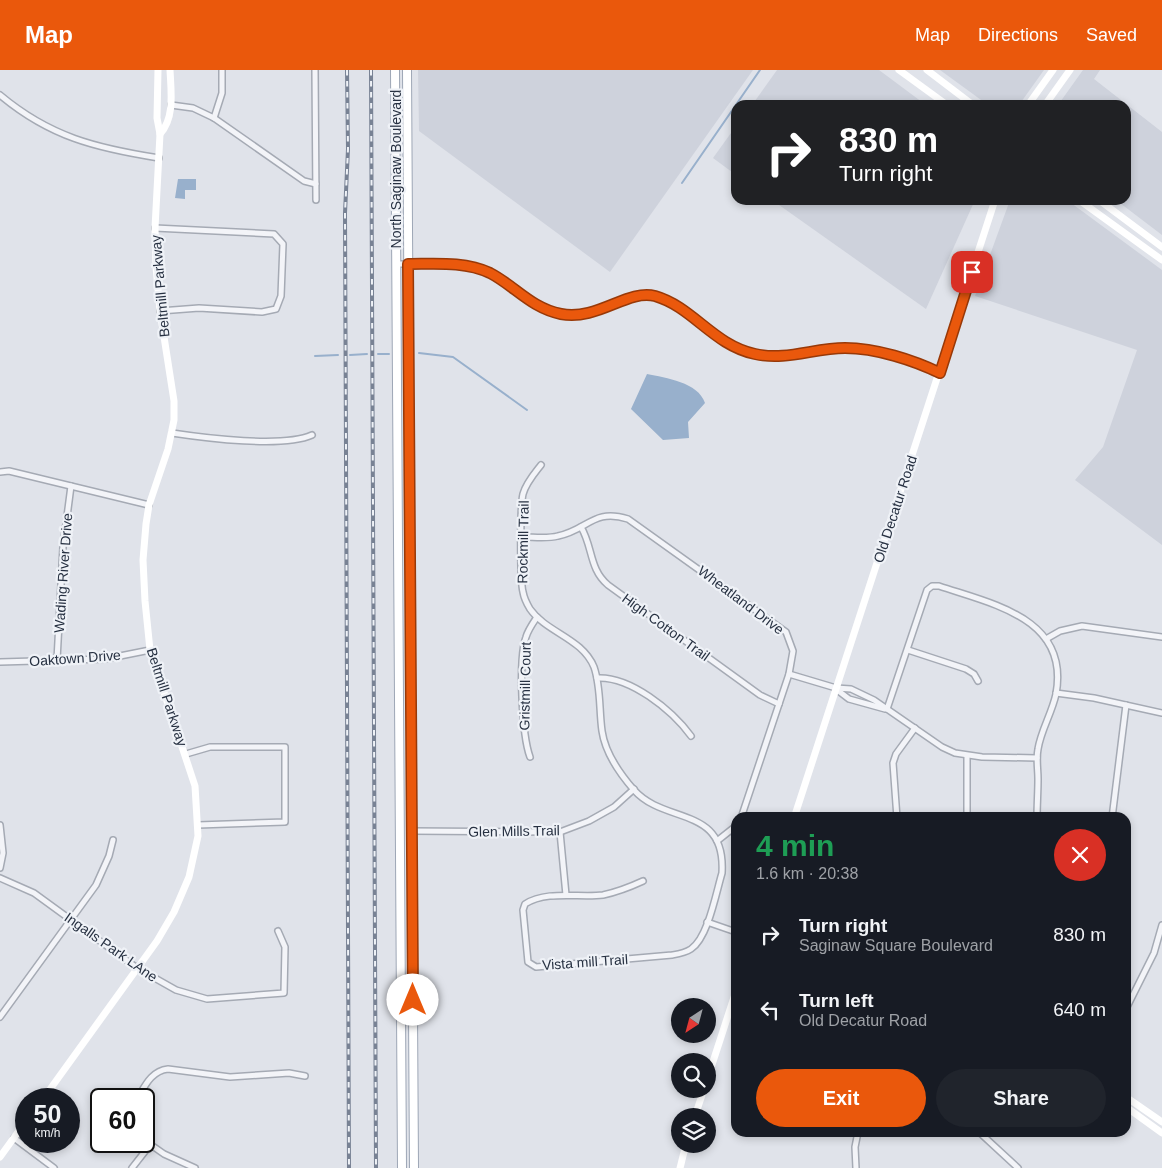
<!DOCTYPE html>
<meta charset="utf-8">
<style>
body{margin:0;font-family:Arial,sans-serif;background:#20242c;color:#f1f3f6;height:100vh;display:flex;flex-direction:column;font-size:19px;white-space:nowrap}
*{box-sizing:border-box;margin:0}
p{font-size:16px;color:#9ea1a6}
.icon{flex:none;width:28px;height:28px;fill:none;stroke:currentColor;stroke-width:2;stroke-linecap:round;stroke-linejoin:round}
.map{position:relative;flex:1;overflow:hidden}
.side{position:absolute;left:731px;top:742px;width:400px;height:325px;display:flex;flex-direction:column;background:#171b24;border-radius:15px;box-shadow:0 2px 8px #0003}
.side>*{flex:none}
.guide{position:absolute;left:731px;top:30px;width:400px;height:105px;border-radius:15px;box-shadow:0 2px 8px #0003;background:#202124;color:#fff;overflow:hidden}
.needle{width:32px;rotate:216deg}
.tools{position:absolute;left:671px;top:928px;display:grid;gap:10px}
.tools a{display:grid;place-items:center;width:45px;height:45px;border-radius:50%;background:#171b24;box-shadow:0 2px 8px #0003;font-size:25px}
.speed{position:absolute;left:15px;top:1018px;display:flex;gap:10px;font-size:25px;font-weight:700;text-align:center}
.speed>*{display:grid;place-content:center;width:65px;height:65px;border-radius:50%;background:#171b24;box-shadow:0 2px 8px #0003;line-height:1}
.speed small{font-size:12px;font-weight:400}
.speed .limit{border:2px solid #111;border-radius:8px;background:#fff;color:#111}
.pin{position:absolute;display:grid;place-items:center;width:42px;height:42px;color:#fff;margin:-21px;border-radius:10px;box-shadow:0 2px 8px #0006}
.me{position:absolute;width:55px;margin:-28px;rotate:0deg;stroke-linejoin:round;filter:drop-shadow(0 0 4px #0008)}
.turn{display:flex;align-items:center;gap:18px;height:105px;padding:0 25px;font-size:22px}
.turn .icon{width:65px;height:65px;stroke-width:2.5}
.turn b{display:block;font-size:35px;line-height:42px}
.round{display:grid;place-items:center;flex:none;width:52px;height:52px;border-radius:26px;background:#20242c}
.summary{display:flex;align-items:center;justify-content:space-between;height:85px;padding:0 25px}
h1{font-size:30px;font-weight:600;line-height:38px;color:#1e9e55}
.button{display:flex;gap:10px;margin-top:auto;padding:10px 25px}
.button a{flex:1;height:58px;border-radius:30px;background:#ea580c;color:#fff;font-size:20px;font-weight:600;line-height:58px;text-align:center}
.button a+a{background:#20242c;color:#f1f3f6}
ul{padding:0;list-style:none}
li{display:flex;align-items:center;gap:15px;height:75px;padding:0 25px}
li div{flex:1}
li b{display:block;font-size:19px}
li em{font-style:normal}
header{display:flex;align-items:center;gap:30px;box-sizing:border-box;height:70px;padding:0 25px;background:#ea580c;color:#fff}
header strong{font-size:24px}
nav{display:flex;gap:28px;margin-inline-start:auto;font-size:18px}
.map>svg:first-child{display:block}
</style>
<header>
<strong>Map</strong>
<nav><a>Map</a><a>Directions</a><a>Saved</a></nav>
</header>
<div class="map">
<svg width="1162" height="1098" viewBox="0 0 1162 1098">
<rect width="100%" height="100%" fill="#e0e3ea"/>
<g fill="#ced2dc">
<path d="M418 0H753L610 202 419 61Z"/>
<path d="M777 0H879L926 35H752Z"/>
<path d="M940 0H1044L1019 35H988Z"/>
<path d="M1083 0H1100L1094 9 1162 62V165L1116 130H1126V35H1058Z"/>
<path d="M736 56V105L713 88Z"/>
<path d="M772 130H975L926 239Z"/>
<path d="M1010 130H1067L1162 200V475L1075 410 1103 377 1137 280 975 226Z"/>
</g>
<g fill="#98b0cc">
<path d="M178 109H196V120H185V129L175 128Z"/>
<path d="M647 304C666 308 698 312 705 333L688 352 689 368 663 370 631 339Z"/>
</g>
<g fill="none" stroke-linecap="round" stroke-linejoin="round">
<g stroke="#98b0cc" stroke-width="2">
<path d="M682 113 760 0"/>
<path d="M419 283 453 287 527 340"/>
<path d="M378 284H389"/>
<path d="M350 285 367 284"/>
<path d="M315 286 338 285"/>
</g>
<g stroke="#a5aab4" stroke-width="8">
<g id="street">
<path d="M315 0 316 130"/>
<path d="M0 25C50 67 96 78 159 88"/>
<path d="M171 35 193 38 214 48 304 111 316 114"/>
<path d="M214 48 222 23V0"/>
<path d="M155 158 274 164 283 174 281 226 276 239 262 242 199 238 160 241"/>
<path d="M397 194C426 195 462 189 490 203 515 216 531 239 561 244 598 251 627 219 655 227 693 237 713 275 755 284 786 291 814 278 845 278 875 278 913 290 940 303"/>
<path d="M172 363C205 368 283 378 312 365"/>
<path d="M541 395C534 404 526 413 523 424 520 436 520 511 523 522 524 528 527 534 530 539 547 563 582 568 594 597 601 617 599 640 602 661 605 682 620 704 634 720 665 755 726 735 722 803 716 823 708 868 691 879 685 883 678 884 672 885L536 897 528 892 523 840 525 834C547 820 579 828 603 825 617 822 630 817 643 811"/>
<path d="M0 402 9 401 149 435"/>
<path d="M581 457C593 477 589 499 608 515L760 625 779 634"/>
<path d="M523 467C534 467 547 469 558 466 588 460 593 438 628 449L786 562 793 581 789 604 741 748"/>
<path d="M1046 569 1060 561 1082 556 1162 567"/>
<path d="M908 580 966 599 974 604 978 611"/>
<path d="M57 590 63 477 71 416"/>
<path d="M0 592 105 589 150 580"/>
<path d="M789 604 836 618 851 619 874 630 942 677 955 683 982 687 1037 688"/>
<path d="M597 608C630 606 672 640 691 666"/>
<path d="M836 619 849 629 885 639"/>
<path d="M1056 623 1094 628 1162 643"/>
<path d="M887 639 927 520 932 516H939C992 534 1070 548 1056 624 1052 643 1041 660 1038 679 1036 689 1038 699 1038 709 1038 722 1037 735 1037 748"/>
<path d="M186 684 210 677H285V752L198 755"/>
<path d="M967 686V748"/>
<path d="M530 687C522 665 518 589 526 567 528 560 533 553 537 547"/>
<path d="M897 748 893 693 896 684 915 658"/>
<path d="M1112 748 1126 635"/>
<path d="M0 755 3 783 0 798"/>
<path d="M412 761 560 762 589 751 614 737 634 719"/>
<path d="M560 762 566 825"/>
<path d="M717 771 736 756"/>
<path d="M0 808 34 823 137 898 176 920 207 929 284 923 285 877 278 861"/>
<path d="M707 852 736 862"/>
<path d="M1126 939 1154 883 1162 855"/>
<path d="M0 947 96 815 109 786 113 770"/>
<path d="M137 1029C145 1016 151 1001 168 999L230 1007 289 1003 305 1006"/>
<path d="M979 1062 1018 1098"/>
<path d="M14 1068 54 1098"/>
<path d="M144 1070 164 1084 195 1098"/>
<path d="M132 1098 150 1075"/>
<path d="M856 1098 855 1077 858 1062"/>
</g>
</g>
<g stroke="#9ea7b6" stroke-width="10">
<g id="primary">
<path d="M395 0 402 1098"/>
<path d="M407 0 414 1098"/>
</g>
</g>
<use href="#street" stroke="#f3f4f8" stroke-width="5"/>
<g stroke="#fff" stroke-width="7">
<path d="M899 0 947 35"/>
<path d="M927 0 973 35"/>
<path d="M1028 35 1053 0"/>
<path d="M1045 35 1070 0"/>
<path d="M160 64C175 48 171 21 170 0"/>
<path d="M1079 130 1162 190"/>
<path d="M1099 130 1162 177"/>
<path d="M794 748 995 130"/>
<path d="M708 1007 736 921"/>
<path d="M1126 1027 1162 1052"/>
<path d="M43 1029 157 871 174 842 189 807 198 766 195 716 150 580 145 531 143 490 146 454 149 435 168 379 174 350V331L160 241 156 197 155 158 160 64 157 48 158 0"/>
<path d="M1126 1037 1162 1063"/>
<path d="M695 1046 704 1019"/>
<path d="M0 1087 26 1051"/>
<path d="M680 1098 686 1074"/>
</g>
<use href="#primary" stroke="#fff" stroke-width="8"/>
<g stroke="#788294" stroke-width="4">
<g id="rail">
<path d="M347 0 348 79 345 143 349 1098"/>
<path d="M371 0 376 1098"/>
</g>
</g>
<use href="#rail" stroke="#eff2f7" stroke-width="2" stroke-dasharray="5.5" stroke-linecap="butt"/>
</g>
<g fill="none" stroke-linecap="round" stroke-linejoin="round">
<g stroke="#983908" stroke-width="12">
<path id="route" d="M413 930 408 194C434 194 465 191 490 203 515 216 531 238 561 244 598 251 627 219 655 226 693 237 713 275 755 284 786 291 814 278 845 278 876 278 913 290 940 303L972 202"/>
</g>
<use href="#route" stroke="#ea580c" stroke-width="9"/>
</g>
<g text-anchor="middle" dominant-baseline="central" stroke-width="4.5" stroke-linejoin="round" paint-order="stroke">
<g font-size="14" fill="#273142" stroke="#eff2f7">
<text transform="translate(396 99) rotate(-90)">North Saginaw Boulevard</text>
<text transform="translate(160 216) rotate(-95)">Beltmill Parkway</text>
<text transform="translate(895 439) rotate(-72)">Old Decatur Road</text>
<text transform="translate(523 472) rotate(-89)">Rockmill Trail</text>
<text transform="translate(63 503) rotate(-86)">Wading River Drive</text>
<text transform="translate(741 530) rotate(37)">Wheatland Drive</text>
<text transform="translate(666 557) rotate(36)">High Cotton Trail</text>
<text transform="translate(75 588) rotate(-4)">Oaktown Drive</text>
<text transform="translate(525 616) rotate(-89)">Gristmill Court</text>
<text transform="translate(167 627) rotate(72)">Beltmill Parkway</text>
<text transform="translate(514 761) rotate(-1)">Glen Mills Trail</text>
<text transform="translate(111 877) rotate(35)">Ingalls Park LAne</text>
<text transform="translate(585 892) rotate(-4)">Vista mill Trail</text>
</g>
</g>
</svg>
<div class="tools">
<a><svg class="needle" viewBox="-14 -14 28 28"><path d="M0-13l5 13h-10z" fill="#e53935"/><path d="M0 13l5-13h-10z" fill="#9ea1a6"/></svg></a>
<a><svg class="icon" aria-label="search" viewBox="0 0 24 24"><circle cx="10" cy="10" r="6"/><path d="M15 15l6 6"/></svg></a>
<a><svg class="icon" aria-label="layers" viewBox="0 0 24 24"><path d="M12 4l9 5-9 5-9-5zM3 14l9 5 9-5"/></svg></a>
</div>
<div class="speed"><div>50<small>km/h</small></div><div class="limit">60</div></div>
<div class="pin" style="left:972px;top:202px;background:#d93025"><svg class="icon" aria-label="arrive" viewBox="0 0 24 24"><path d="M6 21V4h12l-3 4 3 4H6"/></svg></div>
<svg class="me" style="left:413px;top:930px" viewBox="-20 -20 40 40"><circle r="19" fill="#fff"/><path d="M0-13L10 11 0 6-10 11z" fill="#ea580c"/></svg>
<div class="guide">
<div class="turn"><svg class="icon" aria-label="right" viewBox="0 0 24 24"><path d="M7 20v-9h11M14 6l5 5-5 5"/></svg><div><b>830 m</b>Turn right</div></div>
</div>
<section class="side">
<div class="summary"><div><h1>4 min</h1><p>1.6 km · 20:38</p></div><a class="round" style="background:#d93025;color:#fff"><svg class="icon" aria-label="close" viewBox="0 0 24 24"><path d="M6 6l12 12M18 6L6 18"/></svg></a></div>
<ul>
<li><svg class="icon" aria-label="right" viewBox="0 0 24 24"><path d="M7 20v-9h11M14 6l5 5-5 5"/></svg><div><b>Turn right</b><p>Saginaw Square Boulevard</p></div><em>830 m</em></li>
<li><svg class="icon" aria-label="left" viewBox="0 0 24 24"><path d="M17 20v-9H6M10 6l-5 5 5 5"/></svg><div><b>Turn left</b><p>Old Decatur Road</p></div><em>640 m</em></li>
</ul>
<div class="button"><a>Exit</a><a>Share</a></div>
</section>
</div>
